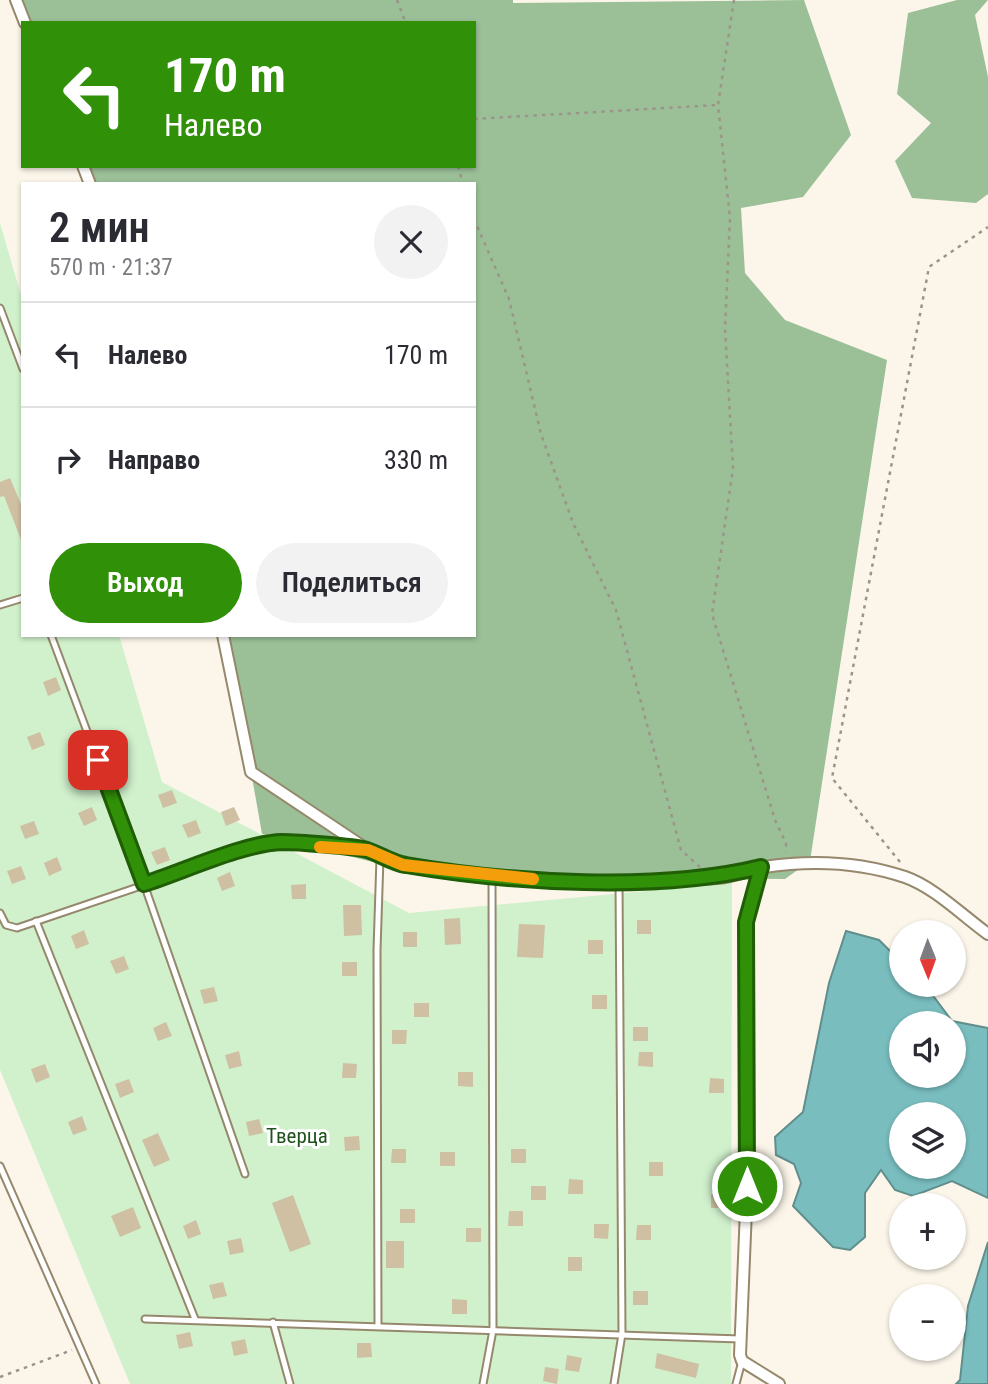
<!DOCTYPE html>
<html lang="ru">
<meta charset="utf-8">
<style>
body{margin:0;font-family:"Roboto Condensed",sans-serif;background:#f2f2f3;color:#2b2b33;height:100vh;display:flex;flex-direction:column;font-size:26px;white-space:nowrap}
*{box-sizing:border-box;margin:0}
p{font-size:23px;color:#7c7c81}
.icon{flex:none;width:38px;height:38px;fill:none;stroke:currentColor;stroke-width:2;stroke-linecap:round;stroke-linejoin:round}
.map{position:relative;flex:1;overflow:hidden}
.sheet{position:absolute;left:21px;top:182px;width:455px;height:455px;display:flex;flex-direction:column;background:#fff;border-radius:0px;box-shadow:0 2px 5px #0004}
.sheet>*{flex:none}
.banner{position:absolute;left:21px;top:21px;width:455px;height:147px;border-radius:0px;box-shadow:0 2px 5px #0004;background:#309008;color:#fff;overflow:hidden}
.needle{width:46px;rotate:179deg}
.buttons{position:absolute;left:889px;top:920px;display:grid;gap:14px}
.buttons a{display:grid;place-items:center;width:77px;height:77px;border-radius:50%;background:#fff;box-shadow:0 2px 5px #0004;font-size:35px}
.pin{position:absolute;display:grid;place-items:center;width:60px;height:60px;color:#fff;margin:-30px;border-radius:14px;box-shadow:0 4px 10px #0006}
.me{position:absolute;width:77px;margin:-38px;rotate:0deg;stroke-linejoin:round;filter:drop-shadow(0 0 5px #0008)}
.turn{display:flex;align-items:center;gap:24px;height:147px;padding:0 28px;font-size:32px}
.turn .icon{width:91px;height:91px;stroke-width:2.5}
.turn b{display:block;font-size:49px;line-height:60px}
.round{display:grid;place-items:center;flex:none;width:74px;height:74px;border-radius:37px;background:#f2f2f3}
.head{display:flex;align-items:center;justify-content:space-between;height:119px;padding:0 28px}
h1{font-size:42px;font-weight:600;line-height:52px}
.cta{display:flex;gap:14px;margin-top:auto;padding:14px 28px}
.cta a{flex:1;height:80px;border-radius:42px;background:#309008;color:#fff;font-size:28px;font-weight:600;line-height:80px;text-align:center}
.cta a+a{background:#f2f2f3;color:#2b2b33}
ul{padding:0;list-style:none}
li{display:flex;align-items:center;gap:21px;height:105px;padding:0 28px;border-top:2px solid #e1e1e2}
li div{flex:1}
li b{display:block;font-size:26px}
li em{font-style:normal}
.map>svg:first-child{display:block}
</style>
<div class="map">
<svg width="988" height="1384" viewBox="0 0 988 1384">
<rect width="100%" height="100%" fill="#fcf6ea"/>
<path fill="#d1f1cd" d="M0 223 23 302V635H119L162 782 409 913 732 883 731 1384H130L0 1070Z"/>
<g fill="#9bc098">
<path d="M18 0H513V3L804 0 851 135 803 197 741 208 745 273 785 320 887 360 810 861 785 879 416 873 262 834 227 635H474V184H89L82 166H474V23H27Z"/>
<path d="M957 0H988L975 15 988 77V194L976 203 912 198 895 161 931 123 897 94 908 13Z"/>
</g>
<g fill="#79bdbf" stroke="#608e8c" stroke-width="2" fill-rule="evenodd">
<path d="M846 931 879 940 901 962V985H925L952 1021 988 1028V1198L952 1181 913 1196 895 1190 881 1170 865 1193V1237L850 1250 833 1247 793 1206 801 1183 794 1164 776 1155 775 1137 803 1112 829 983ZM901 1024H954V1076H901ZM901 1115H954V1167H901Z"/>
<path d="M988 1242V1384H956L960 1380 968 1306Z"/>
</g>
<g fill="#cfc0a3">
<path d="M10 478 23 509 22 542 4 496 0 497V482Z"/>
<path d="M56 677 61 690 48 696 43 682Z"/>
<path d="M40 732 45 745 32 750 27 737Z"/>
<path d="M172 790 177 803 163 808 158 795Z"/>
<path d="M92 807 97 820 84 826 78 813Z"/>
<path d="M234 807 240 820 226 826 221 812Z"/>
<path d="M196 820 201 833 188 838 182 825Z"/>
<path d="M34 821 39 834 25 839 20 826Z"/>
<path d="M165 847 170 860 157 865 151 852Z"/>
<path d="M57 857 62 870 49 876 44 863Z"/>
<path d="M21 866 26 879 12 884 7 871Z"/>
<path d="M230 872 235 886 222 891 217 878Z"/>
<path d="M306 884V899H292L291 885Z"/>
<path d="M343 905H361L362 935 344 936Z"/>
<path d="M460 918 461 944 445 945 444 919Z"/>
<rect x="637" y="920" width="14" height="14"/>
<path d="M519 924 545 925 543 958 517 957Z"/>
<path d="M84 930 89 944 76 949 71 936Z"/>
<rect x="403" y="932" width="14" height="15"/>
<rect x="588" y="940" width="15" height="14"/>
<path d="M124 956 129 969 116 974 110 961Z"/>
<rect x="342" y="962" width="15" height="14"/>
<path d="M214 987 218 1001 204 1004 200 990Z"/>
<rect x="592" y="995" width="15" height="14"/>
<rect x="414" y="1003" width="15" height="14"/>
<path d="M166 1022 172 1036 158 1041 153 1028Z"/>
<rect x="633" y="1027" width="15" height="14"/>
<path d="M392 1030H407L406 1044H392Z"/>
<path d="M239 1051 242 1066 229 1069 225 1055Z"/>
<path d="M639 1052H653V1067L638 1066Z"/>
<path d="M343 1063 357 1064 356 1078H342Z"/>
<path d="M45 1064 50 1077 36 1083 31 1069Z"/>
<path d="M458 1072H473V1087L458 1086Z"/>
<path d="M710 1078 724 1079V1093H709Z"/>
<path d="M129 1079 134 1092 120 1098 115 1084Z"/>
<path d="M82 1116 87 1130 73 1135 68 1122Z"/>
<path d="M259 1119 263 1133 249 1136 246 1122Z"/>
<path d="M158 1133 170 1160 154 1167 142 1140Z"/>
<path d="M359 1136 360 1150 345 1151 344 1137Z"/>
<path d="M392 1149H406V1163H391Z"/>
<rect x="511" y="1149" width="15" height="14"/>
<rect x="440" y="1152" width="15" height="14"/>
<rect x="649" y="1162" width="14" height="14"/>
<path d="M569 1179 583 1180V1194H568Z"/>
<rect x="531" y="1186" width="15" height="14"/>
<rect x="711" y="1194" width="14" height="14"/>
<path d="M293 1195 311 1244 290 1252 272 1203Z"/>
<path d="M133 1207 141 1228 120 1237 111 1216Z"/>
<rect x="400" y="1209" width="15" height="14"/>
<path d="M509 1211H523V1226H508Z"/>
<path d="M196 1220 201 1234 188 1239 183 1226Z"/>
<path d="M594 1224H609L608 1239 594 1238Z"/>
<path d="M637 1225H651V1240H636Z"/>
<rect x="466" y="1228" width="15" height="14"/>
<path d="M241 1238 244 1252 230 1255 227 1241Z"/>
<rect x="386" y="1241" width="18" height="27"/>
<rect x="568" y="1257" width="14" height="14"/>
<path d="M223 1282 227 1296 213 1299 209 1285Z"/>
<rect x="633" y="1291" width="15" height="14"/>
<path d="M452 1299 467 1300V1314H452Z"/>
<path d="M190 1332 193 1346 179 1349 176 1335Z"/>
<path d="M245 1339 248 1353 234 1356 231 1342Z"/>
<path d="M357 1343H371L372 1357 357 1358Z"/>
<path d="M657 1353 699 1364 696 1378 655 1368Z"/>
<path d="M567 1355 582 1358 579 1372 565 1370Z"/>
<path d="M545 1367 559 1369 557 1384 543 1381Z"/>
</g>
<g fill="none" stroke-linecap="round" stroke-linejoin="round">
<g stroke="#96886c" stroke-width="9">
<g id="lane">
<path d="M0 308 23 369"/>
<path d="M0 605 23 598"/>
<path d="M51 635 144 884 245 1174"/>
<path d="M0 913 6 925 17 928 259 846 282 842 363 850"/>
<path d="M36 921 195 1319"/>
<path d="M0 1166 96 1384"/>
<path d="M145 1319 740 1339"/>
<path d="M273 1322 290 1384"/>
<path d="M378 1325 377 950 380 858"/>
<path d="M483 1384 493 1330 492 877"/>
<path d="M614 1384 622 1334 619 881"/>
<path d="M736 1384 742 1361"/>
</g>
</g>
<g stroke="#96886c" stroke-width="14">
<g id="street">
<path d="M16 0 25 23"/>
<path d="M83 166 90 184"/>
<path d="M223 635 251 772 380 858C475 887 618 884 717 878 733 877 748 870 764 867 810 860 860 862 905 877 934 887 963 916 988 934"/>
<path d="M761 867 746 922 747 1186 740 1355 742 1361 779 1384"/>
</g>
</g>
<g stroke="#9b9589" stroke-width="2.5" stroke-dasharray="3.5 5" stroke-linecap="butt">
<path d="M397 0 406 23"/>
<path d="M734 0 718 105 730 218 725 329 733 468 712 614 775 820 786 843V852"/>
<path d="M474 119 718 105"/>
<path d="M458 166 463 184"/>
<path d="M474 219 509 299 541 434 573 523 616 610 681 850 701 868"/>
<path d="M900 862 832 778 929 267 988 227"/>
<path d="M0 1377 72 1350"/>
</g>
<use href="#lane" stroke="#fff" stroke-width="5"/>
<use href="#street" stroke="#fff" stroke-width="10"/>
</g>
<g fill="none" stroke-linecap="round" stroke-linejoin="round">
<g stroke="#1f5e05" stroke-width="18">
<path id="route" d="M98 760 144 884C182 872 244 843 282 842 297 842 352 846 367 850 380 854 392 863 406 865 510 883 659 892 761 867L746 922 747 1186"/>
</g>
<use href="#route" stroke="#309008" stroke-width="12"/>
<path stroke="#f59e0b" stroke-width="12" d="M320 847 368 850 403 865 533 879"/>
</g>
<g text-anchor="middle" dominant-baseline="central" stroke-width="6" stroke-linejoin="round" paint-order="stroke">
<g font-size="21" fill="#20521d" stroke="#fff">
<text x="297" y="1136">Тверца</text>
</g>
</g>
</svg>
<div class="buttons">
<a><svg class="needle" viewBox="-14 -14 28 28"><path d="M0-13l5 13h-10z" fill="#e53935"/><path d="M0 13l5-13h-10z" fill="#7c7c81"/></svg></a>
<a><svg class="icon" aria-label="sound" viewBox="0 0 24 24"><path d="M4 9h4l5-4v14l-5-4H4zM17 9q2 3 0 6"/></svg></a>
<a><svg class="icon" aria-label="layers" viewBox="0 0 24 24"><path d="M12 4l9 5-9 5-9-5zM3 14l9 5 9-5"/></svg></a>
<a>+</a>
<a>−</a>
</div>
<div class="pin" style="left:98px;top:760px;background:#d93025"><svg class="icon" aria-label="arrive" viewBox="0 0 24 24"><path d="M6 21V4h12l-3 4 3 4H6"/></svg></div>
<svg class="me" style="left:747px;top:1186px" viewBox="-20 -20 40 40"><circle r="17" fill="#309008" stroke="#fff" stroke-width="3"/><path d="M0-11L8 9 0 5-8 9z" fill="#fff"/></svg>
<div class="banner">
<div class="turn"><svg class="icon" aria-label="left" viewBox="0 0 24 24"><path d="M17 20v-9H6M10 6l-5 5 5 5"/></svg><div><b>170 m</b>Налево</div></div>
</div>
<section class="sheet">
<div class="head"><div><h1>2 мин</h1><p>570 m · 21:37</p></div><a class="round"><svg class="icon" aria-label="close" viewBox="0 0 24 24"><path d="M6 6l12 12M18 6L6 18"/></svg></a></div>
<ul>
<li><svg class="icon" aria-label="left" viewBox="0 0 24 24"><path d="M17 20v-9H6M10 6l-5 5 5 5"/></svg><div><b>Налево</b></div><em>170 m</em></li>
<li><svg class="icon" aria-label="right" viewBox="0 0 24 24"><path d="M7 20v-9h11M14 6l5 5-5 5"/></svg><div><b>Направо</b></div><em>330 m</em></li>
</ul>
<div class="cta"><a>Выход</a><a>Поделиться</a></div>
</section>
</div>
